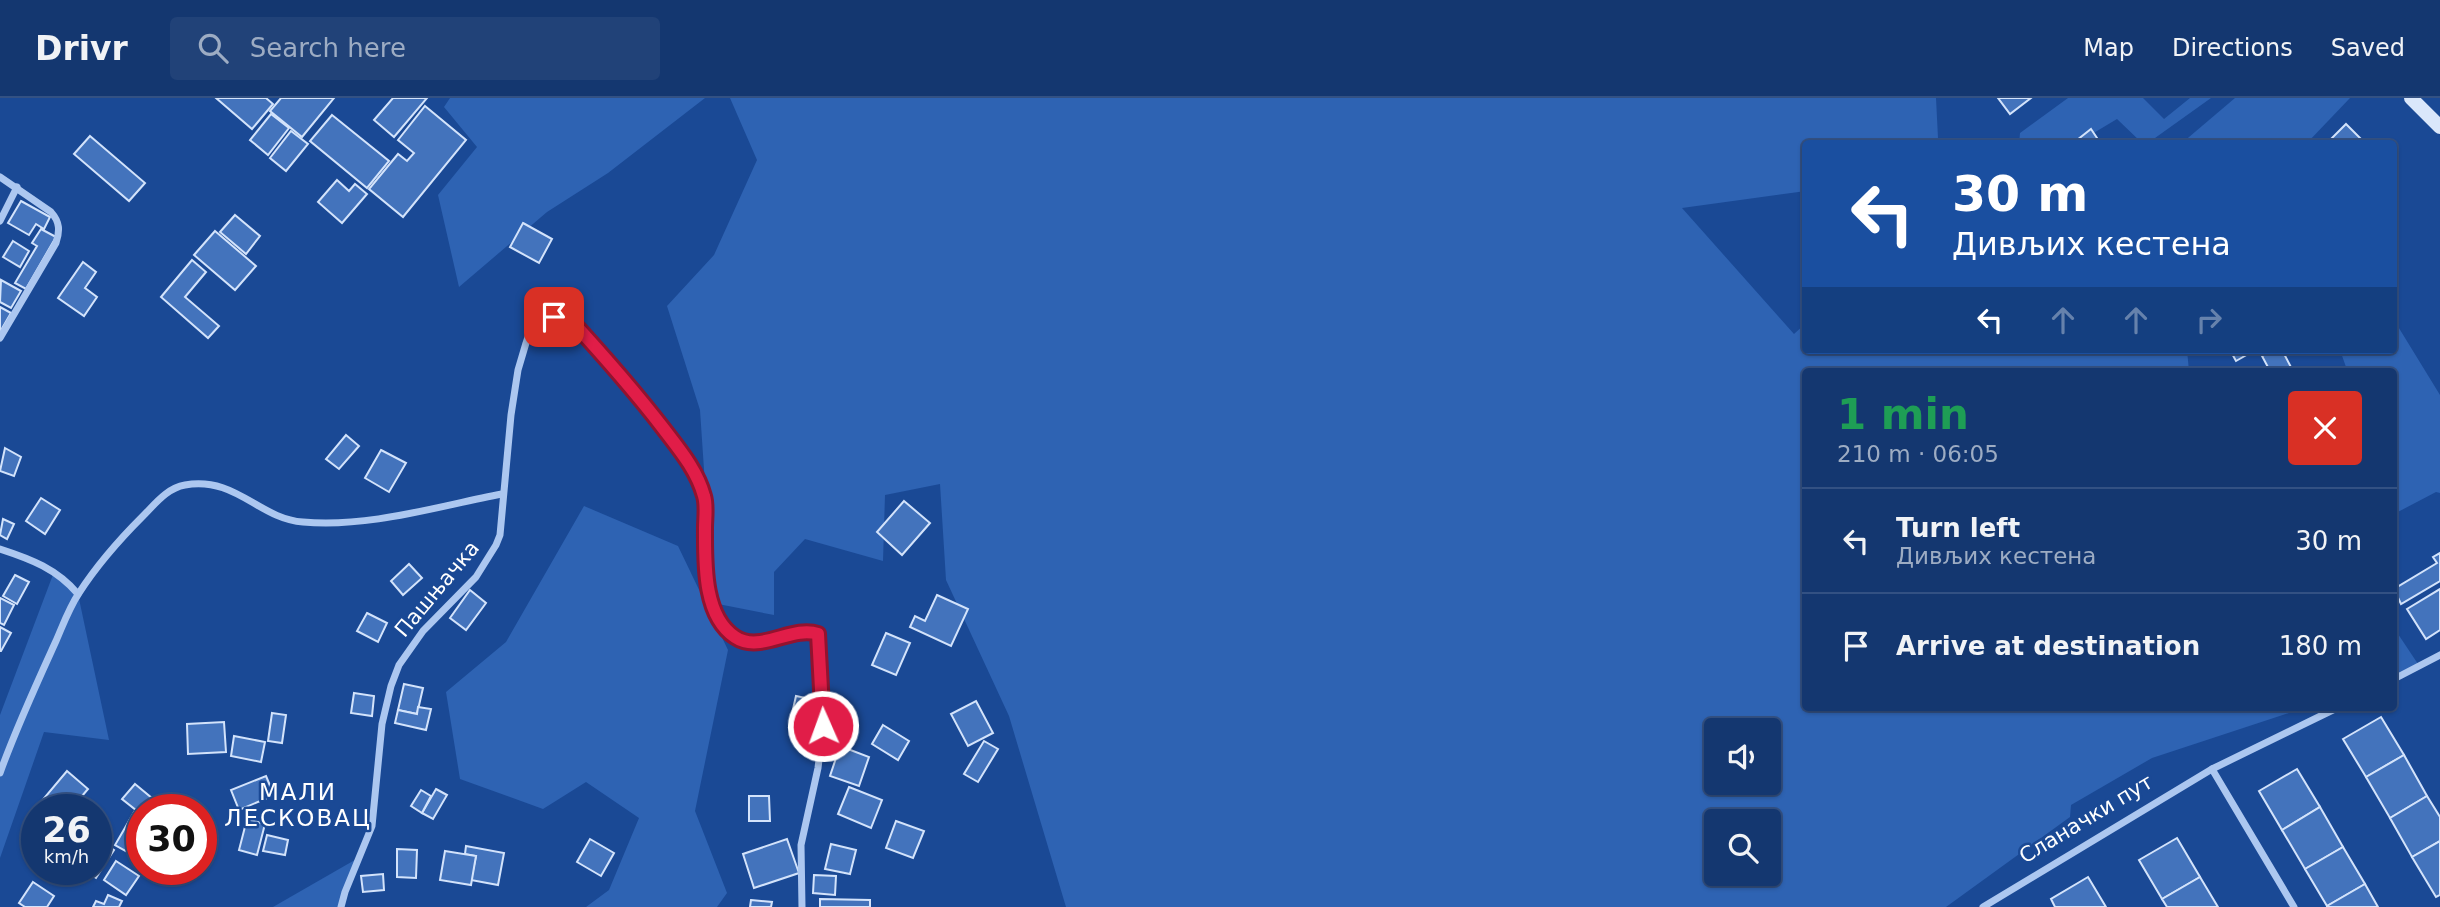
<!DOCTYPE html>
<meta charset="utf-8">
<style>
body{margin:0;font-family:"DejaVu Sans",sans-serif;background:#214278;color:#f1f3f6;height:100vh;display:flex;flex-direction:column;font-size:26px;white-space:nowrap}
*{box-sizing:border-box;margin:0}
p{font-size:23px;color:#9dacc3}
.icon{flex:none;width:38px;height:38px;fill:none;stroke:currentColor;stroke-width:2;stroke-linecap:round;stroke-linejoin:round}
.map{position:relative;flex:1;overflow:hidden}
.panel{position:absolute;left:1802px;top:270px;width:595px;height:343px;display:flex;flex-direction:column;background:#143770;border-radius:7px;box-shadow:0 2px 5px #0004,0 0 0 2px #335183}
.panel>*{flex:none}
.banner{position:absolute;left:1802px;top:42px;width:595px;height:214px;border-radius:7px;box-shadow:0 2px 5px #0004,0 0 0 2px #335183;background:#1a4fa0;color:#fff;overflow:hidden}
.tools{position:absolute;left:1704px;top:620px;display:grid;gap:14px}
.tools a{display:grid;place-items:center;width:77px;height:77px;border-radius:7px;background:#143770;box-shadow:0 2px 5px #0004,0 0 0 2px #335183;font-size:35px}
.speed{position:absolute;left:21px;top:696px;display:flex;gap:14px;font-size:35px;font-weight:700;text-align:center}
.speed>*{display:grid;place-content:center;width:91px;height:91px;border-radius:50%;background:#143770;box-shadow:0 2px 5px #0004,0 0 0 2px #335183;line-height:1}
.speed small{font-size:18px;font-weight:400}
.speed .limit{border:10px solid #d22;background:#fff;color:#111}
.pin{position:absolute;display:grid;place-items:center;width:60px;height:60px;color:#fff;margin:-30px;border-radius:14px;box-shadow:0 4px 10px #0006}
.me{position:absolute;width:77px;margin:-38px;rotate:358deg;stroke-linejoin:round;filter:drop-shadow(0 0 5px #0008)}
.turn{display:flex;align-items:center;gap:24px;height:147px;padding:0 35px;font-size:32px}
.turn .icon{width:91px;height:91px;stroke-width:2.5}
.turn b{display:block;font-size:49px;line-height:60px}
.lanes{display:flex;align-items:center;height:66px;padding:0 35px;background:#0003;justify-content:center;gap:35px;direction:ltr}
.lanes .off{opacity:.35}
.round{display:grid;place-items:center;flex:none;width:74px;height:74px;border-radius:7px;background:#214278}
.overview{display:flex;align-items:center;justify-content:space-between;height:119px;padding:0 35px}
h1{font-size:42px;font-weight:700;line-height:52px;color:#1e9e55}
ul{padding:0;list-style:none}
li{display:flex;align-items:center;gap:21px;height:105px;padding:0 35px;border-top:2px solid #335183}
li div{flex:1}
li b{display:block;font-size:26px}
li em{font-style:normal}
header{display:flex;align-items:center;gap:42px;box-sizing:border-box;height:98px;padding:0 35px;background:#143770;border-bottom:2px solid #335183}
header strong{font-size:33px}
nav{display:flex;gap:38px;margin-inline-start:auto;font-size:24px}
.search{width:490px;height:63px;background:#214278;display:flex;align-items:center;gap:18px;box-sizing:border-box;padding:0 24px;border-radius:7px;color:#9dacc3;font-size:26px}
.map>svg:first-child{display:block}
</style>
<header>
<strong>Drivr</strong>
<div class="search"><svg class="icon" aria-label="search" viewBox="0 0 24 24"><circle cx="10" cy="10" r="6"/><path d="M15 15l6 6"/></svg>Search here</div>
<nav><a>Map</a><a>Directions</a><a>Saved</a></nav>
</header>
<div class="map">
<svg width="2440" height="809" viewBox="0 0 2440 809">
<rect width="100%" height="100%" fill="#1a4995"/>
<g fill="#2e63b3" fill-rule="evenodd">
<path d="M450 0H705L608 75 547 114 459 189 438 97 477 49 444 9Z"/>
<path d="M730 0H1936L1938 40 1935 45 1806 46V93L1682 110 1794 236 1806 225V252H2187L2189 273H1806V609H2307L2152 660 2071 707 2070 719 1946 809H1066L1009 618 946 482 940 386 885 397 883 463 805 441 774 474V517L713 505 700 312 667 208 714 157 757 62ZM1717 632H1769V684H1717ZM1717 723H1769V775H1717Z"/>
<path d="M2068 0H2143L2164 21 2190 0H2211L2148 45H2142L2117 21 2077 45 2019 46 2020 35Z"/>
<path d="M2235 0H2350L2307 45H2182Z"/>
<path d="M2394 222 2440 297V395L2436 394 2394 416V273H2344L2346 269 2340 252H2394Z"/>
<path d="M584 408 678 448 728 552 695 713 727 795 717 809H586L609 792 639 720 586 684 543 711 460 681 446 594 506 544Z"/>
<path d="M54 474 78 496 109 642 44 634 0 760V617Z"/>
<path d="M2394 530 2420 569 2394 579Z"/>
<path d="M360 759 343 809H273Z"/>
</g>
<g fill="#4373bc" stroke="#d3e3fb" stroke-width="2">
<path d="M216 0H266L273 6 252 31Z"/>
<path d="M281 0H334L302 39 270 13Z"/>
<path d="M393 0H427L394 39 374 22Z"/>
<path d="M1998 0H2031L2010 16Z"/>
<path d="M425 8 466 42 403 119 369 91 398 56 407 63 414 55 398 42Z"/>
<path d="M271 16 289 30 268 57 250 42Z"/>
<path d="M332 17 389 63 367 90 310 43Z"/>
<path d="M2346 26 2366 46H2338L2332 40Z"/>
<path d="M2091 31 2101 46H2072Z"/>
<path d="M291 33 308 46 286 73 270 60Z"/>
<path d="M90 38 145 85 129 103 74 56Z"/>
<path d="M337 82 349 93 355 86 367 96 342 125 318 104Z"/>
<path d="M21 103 50 119 44 131 36 126 29 137 8 125Z"/>
<path d="M235 117 260 138 246 156 220 134Z"/>
<path d="M523 125 552 141 539 165 510 149Z"/>
<path d="M41 131 56 139 26 191 15 185 37 148 32 145Z"/>
<path d="M215 133 256 168 235 192 194 157Z"/>
<path d="M13 143 29 153 20 169 3 159Z"/>
<path d="M192 162 206 174 185 199 219 228 208 240 161 199Z"/>
<path d="M83 164 96 174 85 190 97 199 84 218 58 200Z"/>
<path d="M1 182 21 193 11 210 0 204Z"/>
<path d="M0 209 11 215 0 234Z"/>
<path d="M2230 252H2248L2250 255 2236 263Z"/>
<path d="M2274 252H2282L2293 273H2270L2262 258Z"/>
<path d="M346 337 359 348 339 371 326 361Z"/>
<path d="M5 350 21 359 14 378 0 373Z"/>
<path d="M381 352 406 365 389 394 365 380Z"/>
<path d="M41 400 60 412 45 436 26 423Z"/>
<path d="M904 403 930 425 902 457 877 434Z"/>
<path d="M3 421 14 426 7 441 0 437Z"/>
<path d="M2440 455V483L2401 506 2394 491 2437 465 2433 459Z"/>
<path d="M409 466 422 480 403 497 391 483Z"/>
<path d="M15 477 29 484 17 506 3 498Z"/>
<path d="M2440 491V532L2426 541 2407 511Z"/>
<path d="M470 492 486 505 466 532 450 520Z"/>
<path d="M937 497 968 511 951 548 910 529 915 518 925 523Z"/>
<path d="M0 500 14 507 4 527 0 525Z"/>
<path d="M367 515 387 525 378 544 357 533Z"/>
<path d="M0 529 11 535 1 553H0Z"/>
<path d="M886 535 910 545 896 577 872 567Z"/>
<path d="M404 586 423 590 417 616 398 612Z"/>
<path d="M354 595 374 598 372 618 351 615Z"/>
<path d="M796 598 820 603 813 634 789 629Z"/>
<path d="M976 603 993 635 968 648 951 616Z"/>
<path d="M418 609 431 611 426 632 395 625 398 612 417 616Z"/>
<path d="M272 615 286 617 282 645 268 643Z"/>
<path d="M2381 619 2404 657 2366 679 2343 641Z"/>
<path d="M224 624 226 654 188 656 187 626Z"/>
<path d="M883 627 909 643 898 662 872 646Z"/>
<path d="M234 638 265 644 261 664 231 658Z"/>
<path d="M984 643 998 651 978 684 964 676Z"/>
<path d="M840 648 869 659 859 688 830 678Z"/>
<path d="M2404 657 2427 698 2390 720 2366 679Z"/>
<path d="M2297 671 2320 709 2282 732 2259 693Z"/>
<path d="M67 673 88 691 70 712H49L40 705Z"/>
<path d="M266 678 274 697 239 712 231 692Z"/>
<path d="M135 686 153 701 141 716 122 701Z"/>
<path d="M849 689 882 702 871 730 838 716Z"/>
<path d="M436 691 447 697 433 721 422 715Z"/>
<path d="M421 692 431 698 422 715 411 708Z"/>
<path d="M749 698H769L770 723H749Z"/>
<path d="M2427 698 2440 719V743L2412 759 2390 720Z"/>
<path d="M2320 709 2343 749 2305 771 2282 732Z"/>
<path d="M134 714 142 718V731L129 723Z"/>
<path d="M247 721 265 726 257 757 239 752Z"/>
<path d="M129 723 142 731V762L115 747Z"/>
<path d="M896 723 924 733 913 760 886 750Z"/>
<path d="M267 737 288 742 285 757 263 753Z"/>
<path d="M96 740 114 752 96 780 83 772H96Z"/>
<path d="M2177 740 2200 779 2162 801 2139 762Z"/>
<path d="M590 741 614 755 601 778 577 764Z"/>
<path d="M787 741 799 775 754 790 743 756Z"/>
<path d="M2440 743V797L2436 799 2412 759Z"/>
<path d="M831 746 856 752 850 776 825 771Z"/>
<path d="M466 748 504 755 498 787 471 782 476 758 465 756Z"/>
<path d="M2343 749 2365 786 2327 808 2305 771Z"/>
<path d="M397 751 417 752 416 780 397 779Z"/>
<path d="M445 753 476 758 471 787 440 782Z"/>
<path d="M116 763 139 778 126 797 104 782Z"/>
<path d="M383 776 384 792 363 794 361 778Z"/>
<path d="M814 777 836 778 835 797 813 795Z"/>
<path d="M2088 779 2106 809H2055L2051 801Z"/>
<path d="M2200 779 2218 809H2167L2162 801Z"/>
<path d="M33 784 54 798 47 809H25L19 805Z"/>
<path d="M2365 786 2378 809H2327V808Z"/>
<path d="M108 797 122 803 119 809H93L96 803 104 806Z"/>
<path d="M820 801 870 802V809H820Z"/>
<path d="M751 802 772 804 771 809H750Z"/>
</g>
<g fill="none" stroke-linecap="round" stroke-linejoin="round">
<g stroke="#acc7f0" stroke-width="7">
<path d="M0 79 51 114C60 124 60 133 56 145L0 240"/>
<path d="M0 123 17 89"/>
<path d="M0 451C31 461 57 471 78 496"/>
<path d="M2394 581 2440 557"/>
<path d="M2212 671 2294 809"/>
<path d="M0 675C16 630 36 587 56 543 63 527 69 510 79 495 97 467 119 442 143 418 155 406 167 390 185 387 236 378 259 421 303 424 369 430 438 408 502 396"/>
<path d="M341 809 345 794 372 728 382 626 391 588 399 567 423 533 476 479 496 447 500 437 511 317 518 272 526 245 530 233 538 226 554 218 569 220C602 256 633 291 662 329 679 351 695 371 704 397 707 408 705 422 705 434 705 466 704 517 733 538 756 554 790 533 816 535L819 538 823 628 818 670 801 747 802 809"/>
<path d="M1983 809 2212 671 2339 609"/>
</g>
<path stroke="#dae7fb" stroke-width="14" d="M2411 0 2440 29"/>
</g>
<g fill="none" stroke-linecap="round" stroke-linejoin="round">
<g stroke="#92132f" stroke-width="18">
<path id="route" d="M554 219 569 220C602 256 633 291 663 330 679 351 697 372 704 398 707 407 705 420 705 430 705 464 703 518 735 539 760 556 792 527 818 536L823 628"/>
</g>
<use href="#route" stroke="#e11d48" stroke-width="12"/>
</g>
<g text-anchor="middle" dominant-baseline="central" stroke-width="5" stroke-linejoin="round" paint-order="stroke">
<g font-size="21" fill="#fff" stroke="#1a4995">
<text transform="translate(437 491) rotate(-50)">Пашњачка</text>
<text transform="translate(2086 721) rotate(-31)">Сланачки пут</text>
</g>
<g font-size="23" letter-spacing="2" fill="#fff" stroke="#1a4995">
<text x="298" y="694">МАЛИ<tspan x="298" dy="26">ЛЕСКОВАЦ</tspan></text>
</g>
</g>
</svg>
<div class="tools">
<a><svg class="icon" aria-label="sound" viewBox="0 0 24 24"><path d="M4 9h4l5-4v14l-5-4H4zM17 9q2 3 0 6"/></svg></a>
<a><svg class="icon" aria-label="search" viewBox="0 0 24 24"><circle cx="10" cy="10" r="6"/><path d="M15 15l6 6"/></svg></a>
</div>
<div class="speed"><div>26<small>km/h</small></div><div class="limit">30</div></div>
<div class="pin" style="left:554px;top:219px;background:#d93025"><svg class="icon" aria-label="arrive" viewBox="0 0 24 24"><path d="M6 21V4h12l-3 4 3 4H6"/></svg></div>
<svg class="me" style="left:823px;top:628px" viewBox="-20 -20 40 40"><circle r="17" fill="#e11d48" stroke="#fff" stroke-width="3"/><path d="M0-11L8 9 0 5-8 9z" fill="#fff"/></svg>
<div class="banner">
<div class="turn"><svg class="icon" aria-label="left" viewBox="0 0 24 24"><path d="M17 20v-9H6M10 6l-5 5 5 5"/></svg><div><b>30 m</b>Дивљих кестена</div></div>
<div class="lanes"><svg class="icon" aria-label="left" viewBox="0 0 24 24"><path d="M17 20v-9H6M10 6l-5 5 5 5"/></svg><svg class="icon off" aria-label="ahead" viewBox="0 0 24 24"><path d="M12 20V5M6 11l6-6 6 6"/></svg><svg class="icon off" aria-label="ahead" viewBox="0 0 24 24"><path d="M12 20V5M6 11l6-6 6 6"/></svg><svg class="icon off" aria-label="right" viewBox="0 0 24 24"><path d="M7 20v-9h11M14 6l5 5-5 5"/></svg></div>
</div>
<section class="panel">
<div class="overview"><div><h1>1 min</h1><p>210 m · 06:05</p></div><a class="round" style="background:#d93025;color:#fff"><svg class="icon" aria-label="close" viewBox="0 0 24 24"><path d="M6 6l12 12M18 6L6 18"/></svg></a></div>
<ul>
<li><svg class="icon" aria-label="left" viewBox="0 0 24 24"><path d="M17 20v-9H6M10 6l-5 5 5 5"/></svg><div><b>Turn left</b><p>Дивљих кестена</p></div><em>30 m</em></li>
<li><svg class="icon" aria-label="arrive" viewBox="0 0 24 24"><path d="M6 21V4h12l-3 4 3 4H6"/></svg><div><b>Arrive at destination</b></div><em>180 m</em></li>
</ul>
</section>
</div>
